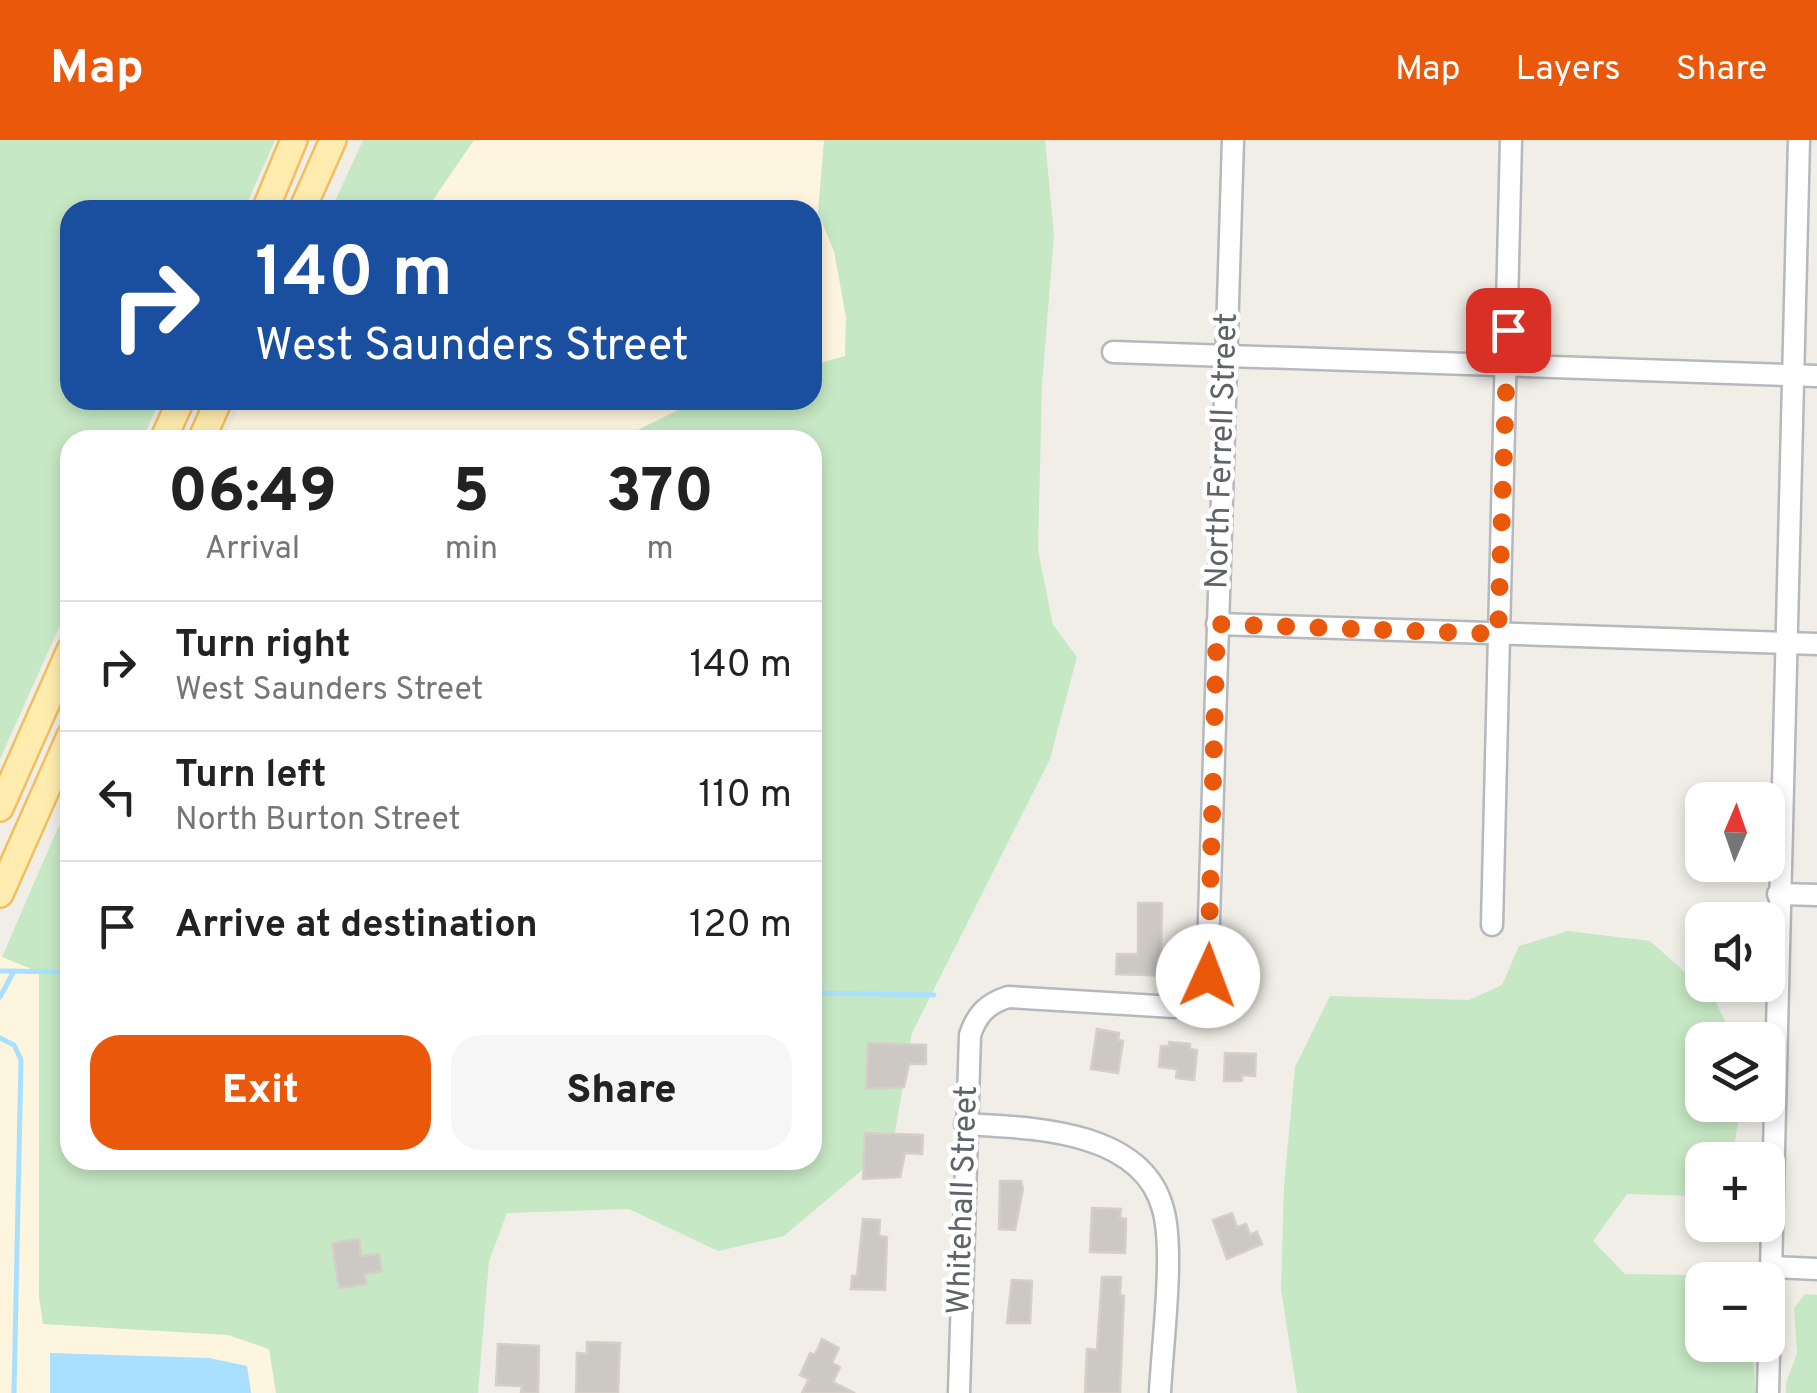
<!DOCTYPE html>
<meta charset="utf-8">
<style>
body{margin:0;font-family:Overpass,sans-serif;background:#f6f6f6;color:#222;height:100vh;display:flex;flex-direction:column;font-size:38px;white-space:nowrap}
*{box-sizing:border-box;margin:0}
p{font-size:32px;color:#767676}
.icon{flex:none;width:55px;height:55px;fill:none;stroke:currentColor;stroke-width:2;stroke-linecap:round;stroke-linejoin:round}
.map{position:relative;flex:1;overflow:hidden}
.details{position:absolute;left:60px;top:290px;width:762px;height:740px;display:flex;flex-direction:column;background:#fff;border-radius:30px;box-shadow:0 5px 15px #0003}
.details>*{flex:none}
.top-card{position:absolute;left:60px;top:60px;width:762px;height:210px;border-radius:30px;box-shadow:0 5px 15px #0003;background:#1a4fa0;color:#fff;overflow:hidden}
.needle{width:65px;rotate:2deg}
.controls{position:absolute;left:1685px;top:642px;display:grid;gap:20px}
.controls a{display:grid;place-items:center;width:100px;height:100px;border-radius:20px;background:#fff;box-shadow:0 5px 15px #0003;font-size:50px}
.pin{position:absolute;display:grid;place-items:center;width:85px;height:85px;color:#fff;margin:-42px;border-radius:20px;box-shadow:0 5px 15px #0006}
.me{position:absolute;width:110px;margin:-55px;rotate:2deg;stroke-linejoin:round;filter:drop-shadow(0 0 8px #0008)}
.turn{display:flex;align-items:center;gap:35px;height:210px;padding:0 30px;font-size:45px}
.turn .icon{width:130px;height:130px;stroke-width:2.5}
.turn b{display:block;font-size:70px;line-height:85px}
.eta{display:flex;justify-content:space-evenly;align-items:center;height:170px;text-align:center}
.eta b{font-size:60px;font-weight:800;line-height:70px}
.button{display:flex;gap:20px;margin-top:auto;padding:20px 30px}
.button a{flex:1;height:115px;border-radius:30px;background:#ea580c;color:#fff;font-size:40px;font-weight:800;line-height:115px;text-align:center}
.button a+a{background:#f6f6f6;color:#222}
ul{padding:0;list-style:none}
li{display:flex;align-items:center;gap:30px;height:130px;padding:0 30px;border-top:2px solid #e0e0e0}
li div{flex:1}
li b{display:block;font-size:38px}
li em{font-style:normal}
header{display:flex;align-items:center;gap:60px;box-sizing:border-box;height:140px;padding:0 50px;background:#ea580c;color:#fff}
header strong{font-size:48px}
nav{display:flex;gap:55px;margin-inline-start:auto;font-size:35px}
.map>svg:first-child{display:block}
</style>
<header>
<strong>Map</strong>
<nav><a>Map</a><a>Layers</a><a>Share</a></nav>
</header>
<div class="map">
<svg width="1817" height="1253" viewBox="0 0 1817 1253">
<rect width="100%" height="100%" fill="#f1eee8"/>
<g fill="#fef5df">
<path d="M474 0H824L818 73 834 111 846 177 845 216 813 225 812 70H426Z"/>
<path d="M241 260H698L618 300H224Z"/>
<path d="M0 816 39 831V1156L43 1184 228 1195 269 1209 276 1253H251L247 1226 209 1218 50 1213V1253H0Z"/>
</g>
<g fill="#c7e8c4">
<path d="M0 0H275L244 70H70V260H160L142 300H70V463L0 619Z"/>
<path d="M363 0H474L426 70H331Z"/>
<path d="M824 0H1045L1054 95 1042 245 1038 410 1053 485 1077 517 1050 619 912 893 893 1004 784 1096 718 1111 629 1069 507 1073 489 1121 478 1253H276L269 1209 228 1195 43 1184 39 1157V832L2 817 70 660V1020H812V300H618L698 260H812L813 225 845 216 846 177 834 111 818 73Z"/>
<path d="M1568 791 1650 801 1714 858 1734 900H1702V965H1740L1734 1010 1725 1020H1702V1045L1693 1056 1627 1054 1593 1101 1625 1134 1690 1135 1706 1140H1702V1205H1752L1756 1253H1297L1281 1149 1284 1046 1295 927 1330 856 1469 860 1502 845 1519 806Z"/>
<path d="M1805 1154 1817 1155V1253H1786V1243L1797 1213 1794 1168Z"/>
</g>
<path fill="#a9e0ff" d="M50 1213 209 1218 247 1226 251 1253H50Z"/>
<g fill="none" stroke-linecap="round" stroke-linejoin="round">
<g stroke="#a9e0ff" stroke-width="5">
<path d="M0 831 70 832"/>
<path d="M812 853 934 855"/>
<path d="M0 857 14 831"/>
<path d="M0 898 14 905 21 920 14 1253"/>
</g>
</g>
<g fill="#ccc9c5" stroke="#d6cfc6" stroke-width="2.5">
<path d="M1138 763H1162L1161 814 1170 815 1174 836 1116 834 1117 814H1138Z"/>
<path d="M1097 889 1119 893 1118 900 1123 901 1118 933 1091 929Z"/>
<path d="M1169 902 1190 904V909L1197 910 1194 940 1176 938 1177 929 1159 927 1161 906H1169Z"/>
<path d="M868 903 926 905V924H909L904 947 866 949Z"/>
<path d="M1225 913 1256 914 1255 936 1242 935V941H1224Z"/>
<path d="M865 993 923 995 922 1014 905 1013 900 1037 863 1039Z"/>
<path d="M1000 1041H1021L1023 1049 1015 1090 999 1089Z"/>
<path d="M1092 1068 1121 1069 1120 1078 1126 1079 1125 1113 1090 1112Z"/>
<path d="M1232 1073 1237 1087 1246 1084 1250 1095 1257 1092 1262 1104 1227 1119 1213 1080Z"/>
<path d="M863 1079 880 1080 879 1096 887 1097 885 1150 851 1149 852 1136H857Z"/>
<path d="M359 1099 361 1116 379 1114 382 1131 365 1134 366 1144 339 1148 332 1103Z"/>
<path d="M1102 1137H1121L1120 1155 1124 1156 1120 1253H1085L1087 1209 1097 1210Z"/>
<path d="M1012 1140 1032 1141 1030 1183H1007Z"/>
<path d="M822 1199 839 1208 832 1223 840 1227 833 1242 855 1253H802L809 1239 800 1235 810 1213 815 1215Z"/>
<path d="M587 1202 620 1203 618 1253H576L577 1213 587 1214Z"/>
<path d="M498 1204 539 1206 538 1253H521L522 1246 496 1245Z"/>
</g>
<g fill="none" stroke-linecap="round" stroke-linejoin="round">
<g stroke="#b5b8bc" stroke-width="25">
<g id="minor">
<path d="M1113 212 1817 236"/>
<path d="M1217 484 1817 504"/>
<path d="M1778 754 1817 755"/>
<path d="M1492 785 1511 0"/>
<path d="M965 984C1030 988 1142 989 1163 1069 1175 1111 1162 1206 1160 1253"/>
<path d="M1771 1127 1817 1129"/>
<path d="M959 1253 970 895C977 874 987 864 1008 857L1174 867 1200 859 1207 844 1233 0"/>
<path d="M1768 1253 1799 0"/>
</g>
</g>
<g stroke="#f3be5f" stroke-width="30">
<g id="major">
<path d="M265 70 294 0"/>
<path d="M302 70 333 0"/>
<path d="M163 300 181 260"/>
<path d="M201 300 219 260"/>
<path d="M0 668 70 510"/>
<path d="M0 754 70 596"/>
</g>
</g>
<use href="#minor" stroke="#fff" stroke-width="20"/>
<use href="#major" stroke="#ffecae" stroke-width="25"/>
</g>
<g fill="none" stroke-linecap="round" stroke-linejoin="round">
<path stroke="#ea580c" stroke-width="18" stroke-dasharray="0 32.4" d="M1208 836 1217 484 1498 494 1508 190"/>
</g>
<g text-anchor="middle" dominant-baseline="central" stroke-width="9" stroke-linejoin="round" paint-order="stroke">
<g font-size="32" fill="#5f6368" stroke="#fff">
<text transform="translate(1223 311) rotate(-88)">North Ferrell Street</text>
<text transform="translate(964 1060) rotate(-88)">Whitehall Street</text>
</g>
</g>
</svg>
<div class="controls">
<a><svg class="needle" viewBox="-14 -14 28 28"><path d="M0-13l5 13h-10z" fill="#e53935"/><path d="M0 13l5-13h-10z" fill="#767676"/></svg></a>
<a><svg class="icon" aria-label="sound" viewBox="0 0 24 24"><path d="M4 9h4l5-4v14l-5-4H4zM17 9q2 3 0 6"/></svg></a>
<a><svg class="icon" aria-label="layers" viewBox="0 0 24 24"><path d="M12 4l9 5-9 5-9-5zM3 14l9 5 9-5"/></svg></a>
<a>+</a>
<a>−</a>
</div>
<div class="pin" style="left:1508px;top:190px;background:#d93025"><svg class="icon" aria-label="arrive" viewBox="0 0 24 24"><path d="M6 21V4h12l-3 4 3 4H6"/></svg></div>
<svg class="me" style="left:1208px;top:836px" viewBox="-20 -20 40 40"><circle r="19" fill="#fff"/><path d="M0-13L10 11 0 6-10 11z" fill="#ea580c"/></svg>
<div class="top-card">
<div class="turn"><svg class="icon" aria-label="right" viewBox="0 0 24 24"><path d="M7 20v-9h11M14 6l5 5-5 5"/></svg><div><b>140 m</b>West Saunders Street</div></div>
</div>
<section class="details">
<div class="eta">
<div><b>06:49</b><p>Arrival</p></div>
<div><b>5</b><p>min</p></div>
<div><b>370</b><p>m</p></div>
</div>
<ul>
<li><svg class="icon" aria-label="right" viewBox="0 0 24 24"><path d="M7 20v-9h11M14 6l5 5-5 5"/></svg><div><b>Turn right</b><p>West Saunders Street</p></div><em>140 m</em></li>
<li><svg class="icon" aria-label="left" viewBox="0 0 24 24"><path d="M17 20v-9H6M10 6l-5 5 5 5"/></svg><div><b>Turn left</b><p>North Burton Street</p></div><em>110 m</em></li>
<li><svg class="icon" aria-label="arrive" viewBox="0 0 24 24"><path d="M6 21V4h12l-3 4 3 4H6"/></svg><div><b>Arrive at destination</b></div><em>120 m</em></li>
</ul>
<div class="button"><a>Exit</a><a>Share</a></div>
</section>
</div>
